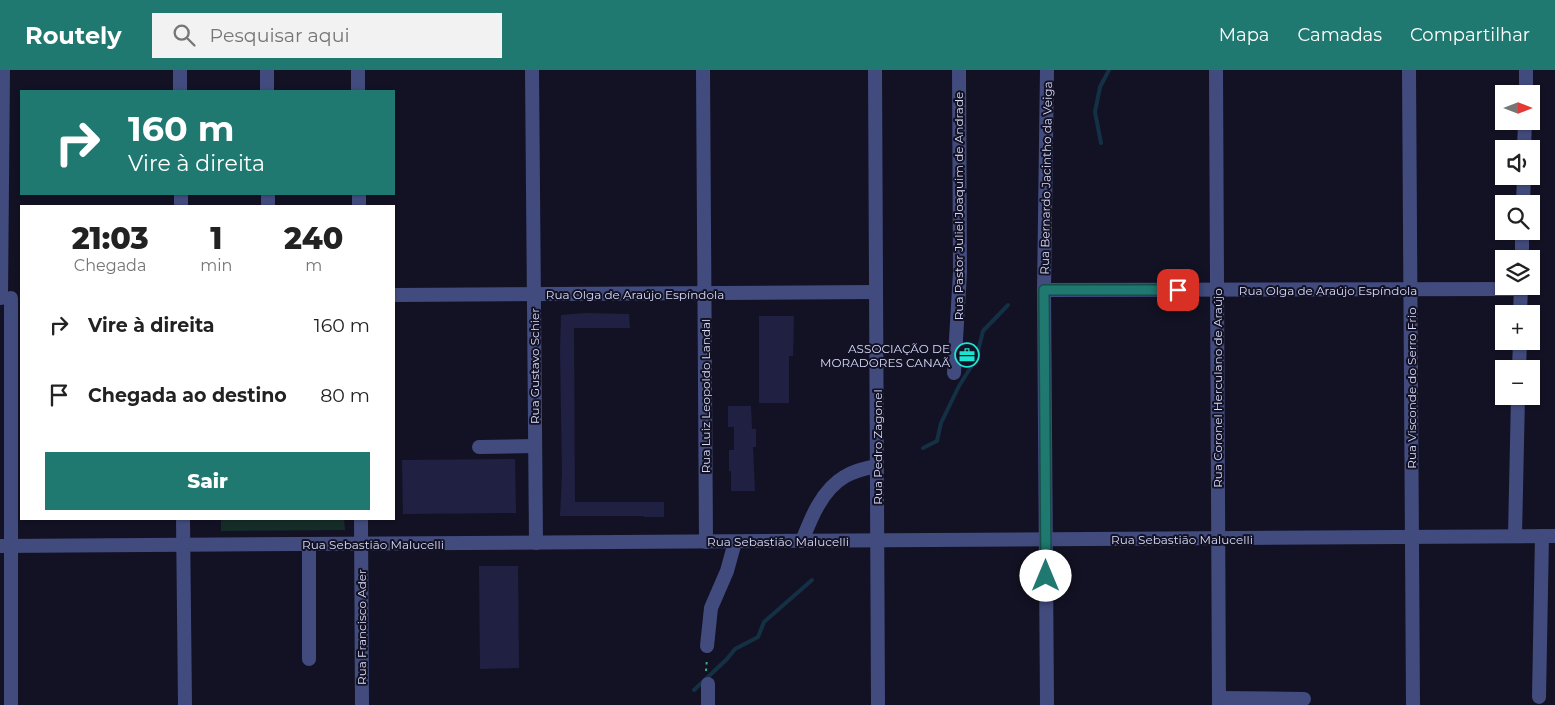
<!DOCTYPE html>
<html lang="pt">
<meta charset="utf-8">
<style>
body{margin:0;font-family:Montserrat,sans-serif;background:#f2f2f2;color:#222;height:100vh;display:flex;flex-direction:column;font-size:19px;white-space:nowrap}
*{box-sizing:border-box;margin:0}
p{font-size:16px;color:#767676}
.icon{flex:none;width:28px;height:28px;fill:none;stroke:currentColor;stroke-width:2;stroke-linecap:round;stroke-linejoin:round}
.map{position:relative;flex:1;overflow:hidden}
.details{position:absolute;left:20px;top:135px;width:375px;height:315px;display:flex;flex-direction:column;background:#fff;border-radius:0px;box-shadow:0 1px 4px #0004}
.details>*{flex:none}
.banner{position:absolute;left:20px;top:20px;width:375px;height:105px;border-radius:0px;box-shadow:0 1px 4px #0004;background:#207971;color:#fff;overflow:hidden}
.needle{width:32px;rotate:90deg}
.controls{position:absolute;left:1495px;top:15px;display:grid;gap:10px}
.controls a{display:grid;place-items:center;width:45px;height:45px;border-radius:0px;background:#fff;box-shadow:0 1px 4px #0004;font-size:25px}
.pin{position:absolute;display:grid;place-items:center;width:42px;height:42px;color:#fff;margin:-21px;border-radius:10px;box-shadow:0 2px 8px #0006}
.me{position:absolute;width:55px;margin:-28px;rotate:0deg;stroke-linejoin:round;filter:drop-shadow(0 0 4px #0008)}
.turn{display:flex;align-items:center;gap:18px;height:105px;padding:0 25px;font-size:22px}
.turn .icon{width:65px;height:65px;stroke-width:2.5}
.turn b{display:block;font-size:35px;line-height:42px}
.eta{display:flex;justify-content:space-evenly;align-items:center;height:85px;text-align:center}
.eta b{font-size:30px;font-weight:800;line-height:35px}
.button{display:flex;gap:10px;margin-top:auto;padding:10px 25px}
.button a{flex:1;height:58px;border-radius:0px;background:#207971;color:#fff;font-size:20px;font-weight:800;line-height:58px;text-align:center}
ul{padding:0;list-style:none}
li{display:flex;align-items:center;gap:15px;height:70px;padding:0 25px}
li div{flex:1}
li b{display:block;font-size:19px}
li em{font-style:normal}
header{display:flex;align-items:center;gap:30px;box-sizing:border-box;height:70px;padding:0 25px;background:#207971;color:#fff}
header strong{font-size:24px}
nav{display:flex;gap:28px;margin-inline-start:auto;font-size:18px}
.search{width:350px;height:45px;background:#f2f2f2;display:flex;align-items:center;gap:12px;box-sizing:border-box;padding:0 18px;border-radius:0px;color:#767676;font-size:19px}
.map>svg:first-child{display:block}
</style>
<header>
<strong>Routely</strong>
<div class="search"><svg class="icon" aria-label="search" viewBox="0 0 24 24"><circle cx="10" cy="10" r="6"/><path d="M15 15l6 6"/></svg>Pesquisar aqui</div>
<nav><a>Mapa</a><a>Camadas</a><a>Compartilhar</a></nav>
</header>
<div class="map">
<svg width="1555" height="635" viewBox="0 0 1555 635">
<rect width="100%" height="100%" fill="#121224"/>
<path fill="#152d28" d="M221 449H344L345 460 221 461Z"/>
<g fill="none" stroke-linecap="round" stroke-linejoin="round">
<g stroke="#143045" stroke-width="4">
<path d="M1101 73 1095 42 1100 17 1109 0"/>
<path d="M923 378 937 371 941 353 959 316 976 289 983 261 1008 235"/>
<path d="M694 620 727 589 735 579 758 567 764 552 812 510"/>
</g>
</g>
<g fill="#202042">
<path d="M585 243 629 244 630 258H574L575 432H664V447H644V446H560L562 404 560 282 561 245Z"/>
<path d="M759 246H794L793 286H789V333H759Z"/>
<path d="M964 279 975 281 973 290 964 289Z"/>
<path d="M728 336H751L752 359H756V377H753L755 421H731V401H729V380H734V357H728Z"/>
<path d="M515 389 516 443 403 444 402 390Z"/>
<path d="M479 496H518L519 598 480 599Z"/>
</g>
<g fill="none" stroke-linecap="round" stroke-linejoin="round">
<path stroke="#3ea98e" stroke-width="2" stroke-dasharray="2.5 4" stroke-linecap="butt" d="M706 601 707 588"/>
<g stroke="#424b7d" stroke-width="14">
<path d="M180 0V21"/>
<path d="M267 0V21"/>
<path d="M358 0V21"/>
<path d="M532 0 536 473"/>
<path d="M703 0 706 472"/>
<path d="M875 0 878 635"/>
<path d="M1047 0 1044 220 1047 635"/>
<path d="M1216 0 1219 635"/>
<path d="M1409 0 1413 635"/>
<path d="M1526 24V0"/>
<path d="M1524 79 1525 51"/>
<path d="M181 124V136"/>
<path d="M268 124V136"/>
<path d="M359 124V136"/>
<path d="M1523 134 1524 106"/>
<path d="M1522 189V161"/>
<path d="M1044 220 1521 219"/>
<path d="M394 225 876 222"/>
<path d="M1 228 3 0"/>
<path d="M11 228V635"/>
<path d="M1520 244 1521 216"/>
<path d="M1519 299 1520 271"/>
<path d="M954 303 960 202 959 0"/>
<path d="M479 377 535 376"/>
<path d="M183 449 185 635"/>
<path d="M361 449 362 635"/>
<path d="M1515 466 1518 326"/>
<path d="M802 471C811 448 822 420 844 407 853 401 866 398 877 396"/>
<path d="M309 474V589"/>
<path d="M0 476 1555 466"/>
<path d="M707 576 711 538 727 501 735 472"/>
<path d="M708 614V635"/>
<path d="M1539 627 1542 466"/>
<path d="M1219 628 1304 629"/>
</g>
</g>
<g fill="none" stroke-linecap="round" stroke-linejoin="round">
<g stroke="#154f49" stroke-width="12">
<path id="route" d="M1046 506 1044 220H1178"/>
</g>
<use href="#route" stroke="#207971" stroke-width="9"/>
</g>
<defs>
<g id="office-ring" transform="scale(1.25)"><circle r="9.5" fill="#121224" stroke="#1de3d1" stroke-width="1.5"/><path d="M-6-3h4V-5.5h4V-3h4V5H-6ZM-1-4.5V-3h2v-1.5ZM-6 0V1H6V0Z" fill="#1de3d1"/></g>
</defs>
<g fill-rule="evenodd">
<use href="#office-ring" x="967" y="285"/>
</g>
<g text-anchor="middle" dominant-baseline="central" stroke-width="4" stroke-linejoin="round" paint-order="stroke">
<g font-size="12" fill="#d9dbfa" stroke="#121224">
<text transform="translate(1046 108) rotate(-89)">Rua Bernardo Jacintho da Veiga</text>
<text transform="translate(958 136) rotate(-90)">Rua Pastor Juliel Joaquim de Andrade</text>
<text x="1328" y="220">Rua Olga de Araújo Espíndola</text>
<text x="635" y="224">Rua Olga de Araújo Espíndola</text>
<text transform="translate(534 296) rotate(-90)">Rua Gustavo Schier</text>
<text transform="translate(1217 318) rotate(-90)">Rua Coronel Herculano de Araújo</text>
<text transform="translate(1411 318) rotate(-90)">Rua Visconde do Serro Frio</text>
<text transform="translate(705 326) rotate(-90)">Rua Luiz Leopoldo Landal</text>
<text transform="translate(877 377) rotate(-90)">Rua Pedro Zagonel</text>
<text x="1182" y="469">Rua Sebastião Malucelli</text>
<text x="778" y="471">Rua Sebastião Malucelli</text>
<text x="373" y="474">Rua Sebastião Malucelli</text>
<text transform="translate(361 557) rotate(-90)">Rua Francisco Ader</text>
</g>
<g font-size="12" fill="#d9dbfa" stroke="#121224" text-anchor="end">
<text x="950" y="278">ASSOCIAÇÃO DE<tspan x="950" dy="14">MORADORES CANAÃ</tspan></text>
</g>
</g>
</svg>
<div class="controls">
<a><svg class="needle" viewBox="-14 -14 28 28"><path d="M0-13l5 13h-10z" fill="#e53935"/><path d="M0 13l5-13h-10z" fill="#767676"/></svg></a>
<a><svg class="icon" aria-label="sound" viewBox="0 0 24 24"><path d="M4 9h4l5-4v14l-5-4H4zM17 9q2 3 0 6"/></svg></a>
<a><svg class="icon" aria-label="search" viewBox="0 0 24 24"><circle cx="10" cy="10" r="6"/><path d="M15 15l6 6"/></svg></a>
<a><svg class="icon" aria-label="layers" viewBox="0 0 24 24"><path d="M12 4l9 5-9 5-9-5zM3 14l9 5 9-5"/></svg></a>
<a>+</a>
<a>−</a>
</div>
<div class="pin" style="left:1178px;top:220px;background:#d93025"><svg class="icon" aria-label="arrive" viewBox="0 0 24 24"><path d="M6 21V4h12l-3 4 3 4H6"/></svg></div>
<svg class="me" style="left:1046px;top:506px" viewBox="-20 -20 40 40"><circle r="19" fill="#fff"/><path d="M0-13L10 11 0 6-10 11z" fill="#207971"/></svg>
<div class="banner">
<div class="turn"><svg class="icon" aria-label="right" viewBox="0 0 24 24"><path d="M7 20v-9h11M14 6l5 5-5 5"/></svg><div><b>160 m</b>Vire à direita</div></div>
</div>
<section class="details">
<div class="eta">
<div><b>21:03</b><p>Chegada</p></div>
<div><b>1</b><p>min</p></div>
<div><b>240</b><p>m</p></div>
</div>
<ul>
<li><svg class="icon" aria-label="right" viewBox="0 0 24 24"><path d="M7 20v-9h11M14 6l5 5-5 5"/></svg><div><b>Vire à direita</b></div><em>160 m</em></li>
<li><svg class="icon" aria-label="arrive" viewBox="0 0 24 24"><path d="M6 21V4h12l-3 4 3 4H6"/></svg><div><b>Chegada ao destino</b></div><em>80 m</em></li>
</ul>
<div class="button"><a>Sair</a></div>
</section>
</div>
